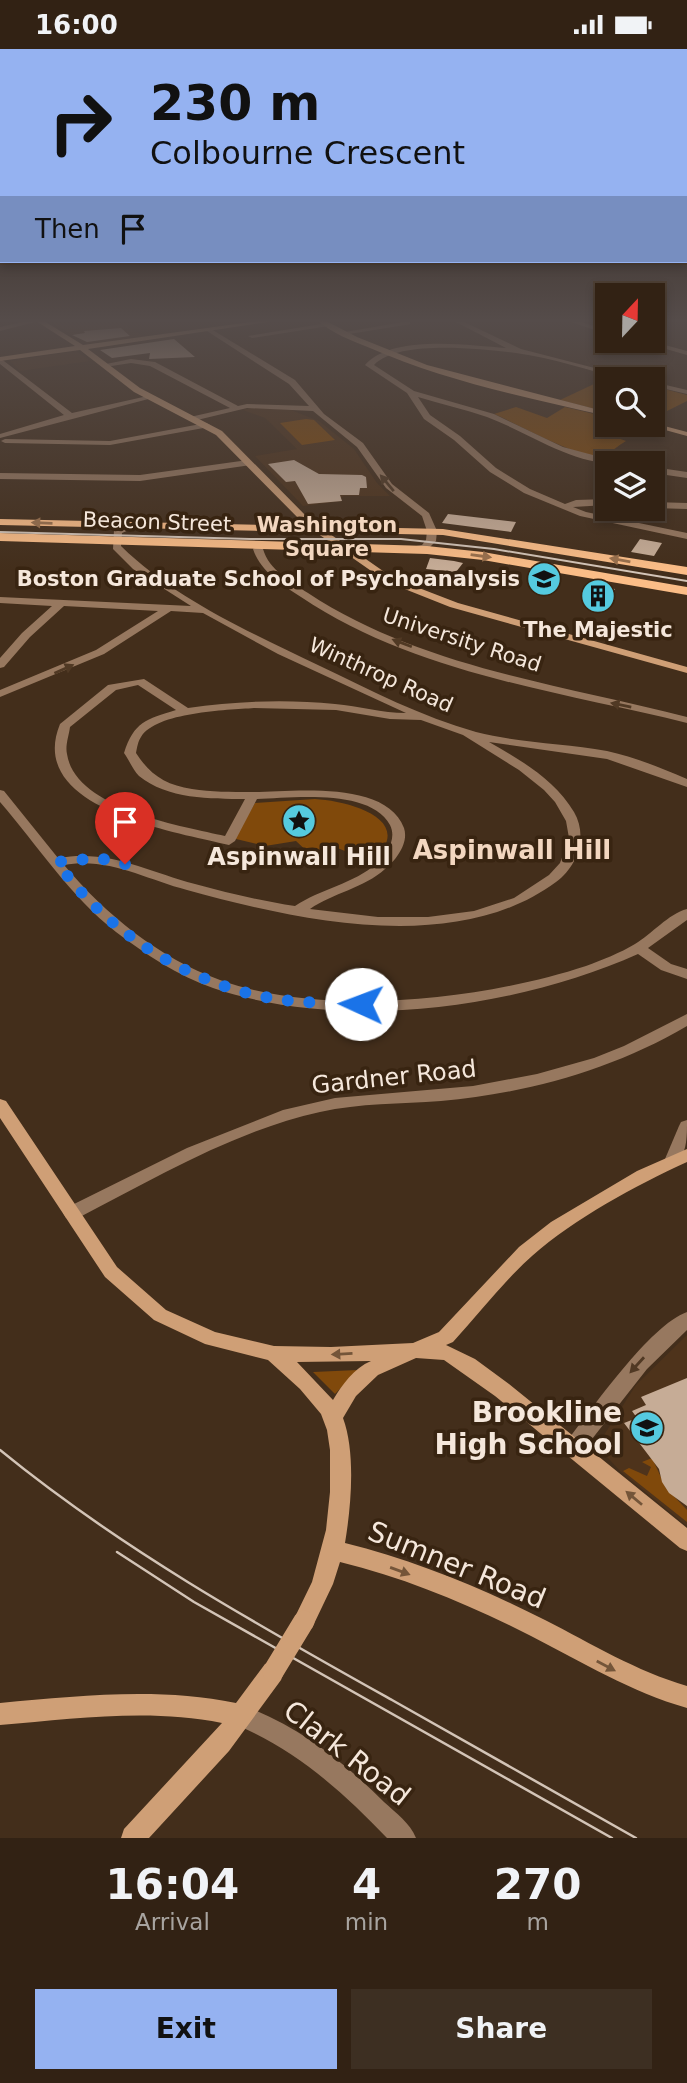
<!DOCTYPE html>
<style>
body{margin:0;font-family:"DejaVu Sans",sans-serif;background:#3d2f22;color:#f1f3f6;height:100vh;display:flex;flex-direction:column;font-size:26px;white-space:nowrap}
*{box-sizing:border-box;margin:0}
p{font-size:23px;color:#a8a4a0}
.icon{flex:none;width:38px;height:38px;fill:none;stroke:currentColor;stroke-width:2;stroke-linecap:round;stroke-linejoin:round}
.map{position:relative;height:1789px;overflow:hidden}
.sheet{display:flex;flex-direction:column;background:#322214;flex:1}
.sheet>*{flex:none}
.top-card{position:absolute;left:0px;top:0px;width:688px;height:214px;box-shadow:0 4px 10px #0003,0 0 0 2px #4d3f34;background:#95b2f1;color:#111;overflow:hidden}
.needle{width:46px;rotate:22deg}
.tools{position:absolute;left:595px;top:234px;display:grid;gap:14px}
.tools a{display:grid;place-items:center;width:70px;height:70px;border-radius:0px;background:#322214;box-shadow:0 4px 10px #0003,0 0 0 2px #4d3f34;font-size:35px}
.pin{position:absolute;display:grid;place-items:center;width:60px;height:60px;color:#fff;margin:-72px -30px;border-radius:50% 50% 50% 0;rotate:-45deg;box-shadow:0 0 7px #0007}
.pin .icon{rotate:45deg}
.me{position:absolute;width:77px;margin:-38px;rotate:272deg;stroke-linejoin:round;filter:drop-shadow(0 0 5px #0008)}
.turn{display:flex;align-items:center;gap:24px;height:147px;padding:0 35px;font-size:32px}
.turn .icon{width:91px;height:91px;stroke-width:2.5}
.turn b{display:block;font-size:49px;line-height:60px}
.then{display:flex;align-items:center;height:66px;padding:0 35px;background:#0003;gap:14px;font-size:26px}
.eta{display:flex;justify-content:space-evenly;align-items:center;height:119px;text-align:center}
.eta b{font-size:42px;font-weight:800;line-height:49px}
.action{display:flex;gap:14px;margin-top:auto;padding:14px 35px}
.action a{flex:1;height:80px;border-radius:0px;background:#95b2f1;color:#111;font-size:28px;font-weight:800;line-height:80px;text-align:center}
.action a+a{background:#3d2f22;color:#f1f3f6}
.status{display:flex;justify-content:space-between;align-items:center;height:49px;padding:0 35px;background:#322214;direction:ltr}
.status svg{height:19px;fill:currentColor}
.map>svg:first-child{display:block}
</style>
<div class="status"><b>16:00</b><svg viewBox="0 0 49 12"><path d="M0 12V9h3v3zM5 12V6h3v6zM10 12V3h3v9zM15 12V0h3v12zM26 1h20v11H26zM47 4h2v5h-2z"/></svg></div>
<div class="map">
<svg width="687" height="1789" viewBox="0 0 687 1789">
<rect width="100%" height="100%" fill="#432e1b"/>
<g fill="#4e331b">
<path d="M49 272H120L144 288 88 295Z"/>
<path d="M76 302 90 312 20 322 10 312Z"/>
<path d="M254 358 291 361 319 372 354 400 377 434 390 447H344L341 449 342 452 303 457 255 407 297 400 265 369 243 361Z"/>
<path d="M687 1286V1477L621 1423 597 1397 636 1336Z"/>
</g>
<g fill="#80490b">
<path d="M611 327 626 331H607V363L560 351Z"/>
<path d="M653 337 687 346V352L653 369Z"/>
<path d="M516 358 547 369 565 358 607 368V376H636L615 388 626 392C619 396 610 404 602 407 585 413 514 373 494 365Z"/>
<path d="M306 370 314 371 335 391 302 396 280 374Z"/>
<path d="M315 750C348 752 419 770 372 813L330 796 312 807 296 792 265 797 236 790 235 788 255 754Z"/>
<path d="M358 1321 335 1345 313 1323Z"/>
<path d="M652 1409 666 1439 687 1461V1473L623 1422 629 1419 647 1427 651 1418 642 1413Z"/>
</g>
<g fill="#c6ac96">
<path d="M121 279 130 287 87 293 72 286 85 284 84 282Z"/>
<path d="M174 290 195 308 149 310 150 304 112 309 100 301Z"/>
<path d="M294 411 319 425 362 426 366 428 367 439H360L359 446H340L342 452 308 455 295 432 286 433 268 415Z"/>
<path d="M448 465 516 473 511 483 442 474Z"/>
<path d="M640 490 662 494 654 507 631 503Z"/>
<path d="M430 509 454 512 463 514 456 523 426 520Z"/>
<path d="M595 537 615 540 601 556 582 552Z"/>
<path d="M687 1329V1457L669 1444 662 1433 659 1420 624 1374 637 1369 632 1362 646 1356 641 1348Z"/>
</g>
<g fill="none" stroke-linecap="round" stroke-linejoin="round">
<g fill="#97785f" fill-rule="evenodd">
<path d="M27 272H39L0 282V278Z"/>
<path d="M409 272 411 275 343 286 339 284Z"/>
<path d="M454 272H462L521 300 641 331H627C590 322 553 309 516 304 482 300 398 290 374 316L414 342 494 365 563 398 619 413 620 415C570 415 532 385 487 368 464 360 441 355 418 348L430 366 460 387 496 419 530 440 565 455 576 451 607 450V456L573 458 586 463 687 484V490L580 467 524 444 490 423 454 391 424 370 407 344 365 316C392 285 468 296 506 299Z"/>
<path d="M568 272H578L607 281V285Z"/>
<path d="M327 274 329 277 252 289 248 287Z"/>
<path d="M207 280H211L295 331 324 365 363 394 392 435 429 464 437 482 436 492 428 500 410 502V498L422 496 426 491 427 482 422 467 386 439 357 398 313 362 247 359 193 372 189 370 190 368 230 359 150 317 131 314 105 318 101 316 131 310 155 313 238 357 247 355 309 357 289 335 207 282Z"/>
<path d="M638 292H650L687 302V306Z"/>
<path d="M0 309 72 364 152 346 156 348 0 389V385L64 366 0 315Z"/>
<path d="M653 333 687 341V345L653 337Z"/>
<path d="M206 374 210 376 209 378 110 396 5 394 1 392 5 390 110 392Z"/>
<path d="M248 411 252 414 251 416 140 432 0 430V424L140 426Z"/>
<path d="M653 418 687 423V429L653 424Z"/>
<path d="M653 453 687 454V460L653 459Z"/>
<path d="M133 474 138 477 122 484 121 497C176 551 252 584 320 617 370 641 422 668 476 683 519 694 564 694 607 702 635 708 661 719 687 730V738L607 710 489 693C521 711 555 731 574 763 588 787 578 817 556 833 456 907 299 872 187 841 145 830 108 808 64 816 105 865 159 909 220 931 325 969 482 951 586 917 602 911 620 904 635 895 652 885 668 865 687 860V871L648 899 671 915 687 920V930L661 921 638 905C515 960 343 983 213 939 178 927 145 905 116 883 70 847 38 797 0 753V741L4 742 58 809C110 800 146 822 195 835 228 844 262 852 295 857 320 840 354 835 377 814 387 805 397 790 390 776 370 739 292 749 257 750L235 792 229 796C176 783 25 760 60 675L108 636 144 630 188 659C236 652 286 650 335 655 359 657 382 664 406 664L278 605 203 564 171 562 104 605 0 648V641L96 601 158 562 64 557 30 588 4 618 0 619V609L22 584 52 557 0 554V548L191 557 133 520 113 500 114 481ZM138 636 176 661C146 670 134 673 124 704 129 711 133 721 139 727 167 750 211 750 245 750L225 787C182 777 75 760 67 705 65 697 69 686 70 678L116 641ZM254 659 336 661 390 670 421 671 463 686 519 721 544 741 555 753 566 772 569 789 560 814 549 826 514 849 474 862 428 868H378L310 860C333 844 364 839 385 820 396 811 409 794 404 779 386 730 290 743 251 743 231 743 211 743 192 740 166 736 150 726 136 704 137 699 138 692 141 688 156 663 227 661 254 659Z"/>
<path d="M259 493H265L267 495 263 500C269 521 291 533 308 544 420 618 559 635 687 668V674C557 642 414 624 301 548 282 536 260 522 253 500Z"/>
<path d="M687 965V977C612 1021 528 1044 441 1052 401 1055 360 1054 320 1063 234 1082 156 1129 78 1169L72 1171 66 1169 63 1164 66 1159 187 1099 283 1061 335 1049 473 1037 537 1025 594 1009 624 997Z"/>
<path d="M687 1071C687 1088 687 1099 679 1114L673 1116 667 1114 665 1110 679 1077 681 1073Z"/>
<path d="M687 1263V1281L647 1320 581 1404 574 1407 567 1404 564 1398 567 1392C592 1360 650 1276 687 1263Z"/>
<path d="M242 1656C298 1677 342 1711 384 1753 396 1764 410 1774 416 1789H387C342 1742 295 1700 234 1675L231 1667 234 1659Z"/>
</g>
<g fill="#cf9f76" fill-rule="evenodd">
<path d="M36 272H44L83 296 257 272H274L88 300 140 339 222 382 310 471 393 529 458 554 687 618V624L450 558 387 533 304 475 216 386 134 343 80 301 0 312V308L75 297Z"/>
<path d="M318 272H326L357 288 427 316 607 363V367C528 349 445 332 370 299 352 292 332 284 318 272Z"/>
<path d="M653 374 687 383V387L647 376H653Z"/>
<path d="M0 1050 6 1052 117 1218 166 1261 215 1283 274 1297 331 1298 413 1294 439 1283 519 1198 551 1173 637 1122 687 1100V1113C635 1137 575 1169 532 1207 503 1233 479 1265 453 1293L446 1296 475 1310 509 1335 687 1479V1502L680 1499 495 1347 444 1311 416 1309 378 1326 356 1347 343 1369C356 1404 351 1458 345 1494 414 1511 482 1539 545 1571 592 1595 636 1622 687 1637V1659C631 1643 582 1613 531 1587 470 1556 406 1529 340 1513L333 1535 312 1579 304 1583 296 1579 293 1572 312 1533 326 1481 330 1443V1401L327 1381 321 1365 300 1340 268 1311 205 1295 154 1271 105 1228 0 1069ZM371 1312C354 1319 342 1336 333 1351L297 1313Z"/>
<path d="M273 1612 281 1615 284 1623 281 1631 229 1702 149 1789H121L124 1780 222 1674C149 1659 73 1670 0 1676V1654C79 1647 157 1638 236 1654L265 1615Z"/>
</g>
<g fill="#fbbd87" fill-rule="evenodd">
<path d="M0 470 443 480 687 518V526L443 486 0 476Z"/>
<path d="M0 484 427 497 483 503 687 538V546L483 511 427 505 0 492Z"/>
</g>
<path stroke="#d3c4b7" stroke-width="2" d="M0 483 250 490H401L494 500 687 532"/>
<g stroke="#d3c4b7" stroke-width="2.5">
<path d="M0 1401C121 1500 256 1575 392 1651 473 1697 555 1743 636 1789"/>
<path d="M117 1503 194 1553 612 1789"/>
</g>
<path stroke="#cf9f76" stroke-width="21" d="M273 1623 304 1572"/>
</g>
<defs><path id="oneway-solid" d="M-6-.8H1V-3.2L6.5 0L1 3.2V.8H-6Z" transform="scale(1.75)"/></defs>
<g fill="#503924">
<use href="#oneway-solid" transform="translate(387 434) rotate(-130)"/>
<use href="#oneway-solid" transform="translate(402 594) rotate(-159)"/>
<use href="#oneway-solid" transform="translate(64 620) rotate(-24)"/>
<use href="#oneway-solid" transform="translate(621 656) rotate(-168)"/>
<use href="#oneway-solid" transform="translate(637 1316) rotate(132)"/>
</g>
<g fill="#9a704c">
<use href="#oneway-solid" transform="translate(42 474) rotate(-178)"/>
<use href="#oneway-solid" transform="translate(481 507) rotate(8)"/>
<use href="#oneway-solid" transform="translate(620 511) rotate(-170)"/>
</g>
<g fill="#745539">
<use href="#oneway-solid" transform="translate(342 1305) rotate(177)"/>
<use href="#oneway-solid" transform="translate(634 1449) rotate(-140)"/>
<use href="#oneway-solid" transform="translate(400 1522) rotate(20)"/>
<use href="#oneway-solid" transform="translate(606 1617) rotate(28)"/>
</g>
<linearGradient id="sky" x2="0" y2="1"><stop stop-color="#25190f"/><stop offset="0.52" stop-color="#554c4a"/><stop offset="1" stop-color="#554c4a" stop-opacity="0"/></linearGradient>
<rect width="687" height="522" fill="url(#sky)"/>
<g fill="none" stroke-linecap="round" stroke-linejoin="round">
<path stroke="#1a73e8" stroke-width="12" stroke-dasharray="0 21.6" d="M125 815 98 809 57 813C106 882 186 934 270 949 300 954 331 954 361 955"/>
</g>
<defs>
<g id="university-disc" transform="scale(1.75)"><circle r="9.5" fill="#55cadf" stroke="#382411"/><path d="M0-5L7-2L0 1L-7-2ZM-4 1L0 2.5L4 1V4Q0 6-4 4Z" fill="#111"/></g>
<g id="building-disc" transform="scale(1.75)"><circle r="9.5" fill="#55cadf" stroke="#382411"/><path d="M-4-6H4V6H1V3H-1V6H-4ZM-2.5-4.3h1.7v1.8h-1.7ZM.8-4.3h1.7v1.8H.8ZM-2.5-1h1.7V.8h-1.7ZM.8-1h1.7V.8H.8Z" fill="#111"/></g>
<g id="sight-disc" transform="scale(1.75)"><circle r="9.5" fill="#55cadf" stroke="#382411"/><path d="M0-6L1.8-2.2L6-1.7L2.9 1.2L3.7 5.4L0 3.3L-3.7 5.4L-2.9 1.2L-6-1.7L-1.8-2.2Z" fill="#111"/></g>
<g id="school-disc" transform="scale(1.75)"><circle r="9.5" fill="#55cadf" stroke="#382411"/><path d="M0-5L7-2L0 1L-7-2ZM-4 1L0 2.5L4 1V4Q0 6-4 4Z" fill="#111"/></g>
</defs>
<g fill-rule="evenodd">
<use href="#university-disc" x="544" y="530"/>
<use href="#building-disc" x="598" y="547"/>
<use href="#sight-disc" x="299" y="772"/>
<use href="#school-disc" x="647" y="1379"/>
</g>
<g text-anchor="middle" dominant-baseline="central" stroke-width="7" stroke-linejoin="round" paint-order="stroke">
<g font-size="21" fill="#f5e7db" stroke="#382411">
<text transform="translate(157 473) rotate(2)">Beacon Street</text>
<text transform="translate(462 591) rotate(18)">University Road</text>
<text transform="translate(381 626) rotate(24)">Winthrop Road</text>
</g>
<g font-size="21" font-weight="bold" fill="#f3d7c0" stroke="#382411">
<text x="327" y="476">Washington<tspan x="327" dy="24">Square</tspan></text>
</g>
<g font-size="21" font-weight="bold" fill="#f5e7db" stroke="#382411" text-anchor="end">
<text x="520" y="530">Boston Graduate School of Psychoanalysis</text>
<text x="598" y="581" text-anchor="middle">The Majestic</text>
</g>
<g font-size="24" font-weight="bold" fill="#f5e7db" stroke="#382411">
<text x="299" y="808">Aspinwall Hill</text>
</g>
<g font-size="24" fill="#f5e7db" stroke="#382411">
<text transform="translate(394 1028) rotate(-6)">Gardner Road</text>
</g>
<g font-size="26" font-weight="bold" fill="#f3d7c0" stroke="#382411">
<text x="512" y="801">Aspinwall Hill</text>
</g>
<g font-size="28" font-weight="bold" fill="#f5e7db" stroke="#382411" text-anchor="end">
<text x="622" y="1363">Brookline<tspan x="622" dy="32">High School</tspan></text>
</g>
<g font-size="28" fill="#f5e7db" stroke="#382411">
<text transform="translate(457 1516) rotate(22)">Sumner Road</text>
<text transform="translate(347 1704) rotate(38)">Clark Road</text>
</g>
</g>
</svg>
<div class="tools">
<a><svg class="needle" viewBox="-14 -14 28 28"><path d="M0-13l5 13h-10z" fill="#e53935"/><path d="M0 13l5-13h-10z" fill="#a8a4a0"/></svg></a>
<a><svg class="icon" aria-label="search" viewBox="0 0 24 24"><circle cx="10" cy="10" r="6"/><path d="M15 15l6 6"/></svg></a>
<a><svg class="icon" aria-label="layers" viewBox="0 0 24 24"><path d="M12 4l9 5-9 5-9-5zM3 14l9 5 9-5"/></svg></a>
</div>
<div class="pin" style="left:125px;top:815px;background:#d93025"><svg class="icon" aria-label="arrive" viewBox="0 0 24 24"><path d="M6 21V4h12l-3 4 3 4H6"/></svg></div>
<svg class="me" style="left:361px;top:955px" viewBox="-20 -20 40 40"><circle r="19" fill="#fff"/><path d="M0-13L10 11 0 6-10 11z" fill="#1a73e8"/></svg>
<div class="top-card">
<div class="turn"><svg class="icon" aria-label="right" viewBox="0 0 24 24"><path d="M7 20v-9h11M14 6l5 5-5 5"/></svg><div><b>230 m</b>Colbourne Crescent</div></div>
<div class="then">Then<svg class="icon" aria-label="arrive" viewBox="0 0 24 24"><path d="M6 21V4h12l-3 4 3 4H6"/></svg></div>
</div>
</div>
<section class="sheet">
<div class="eta">
<div><b>16:04</b><p>Arrival</p></div>
<div><b>4</b><p>min</p></div>
<div><b>270</b><p>m</p></div>
</div>
<div class="action"><a>Exit</a><a>Share</a></div>
</section>
